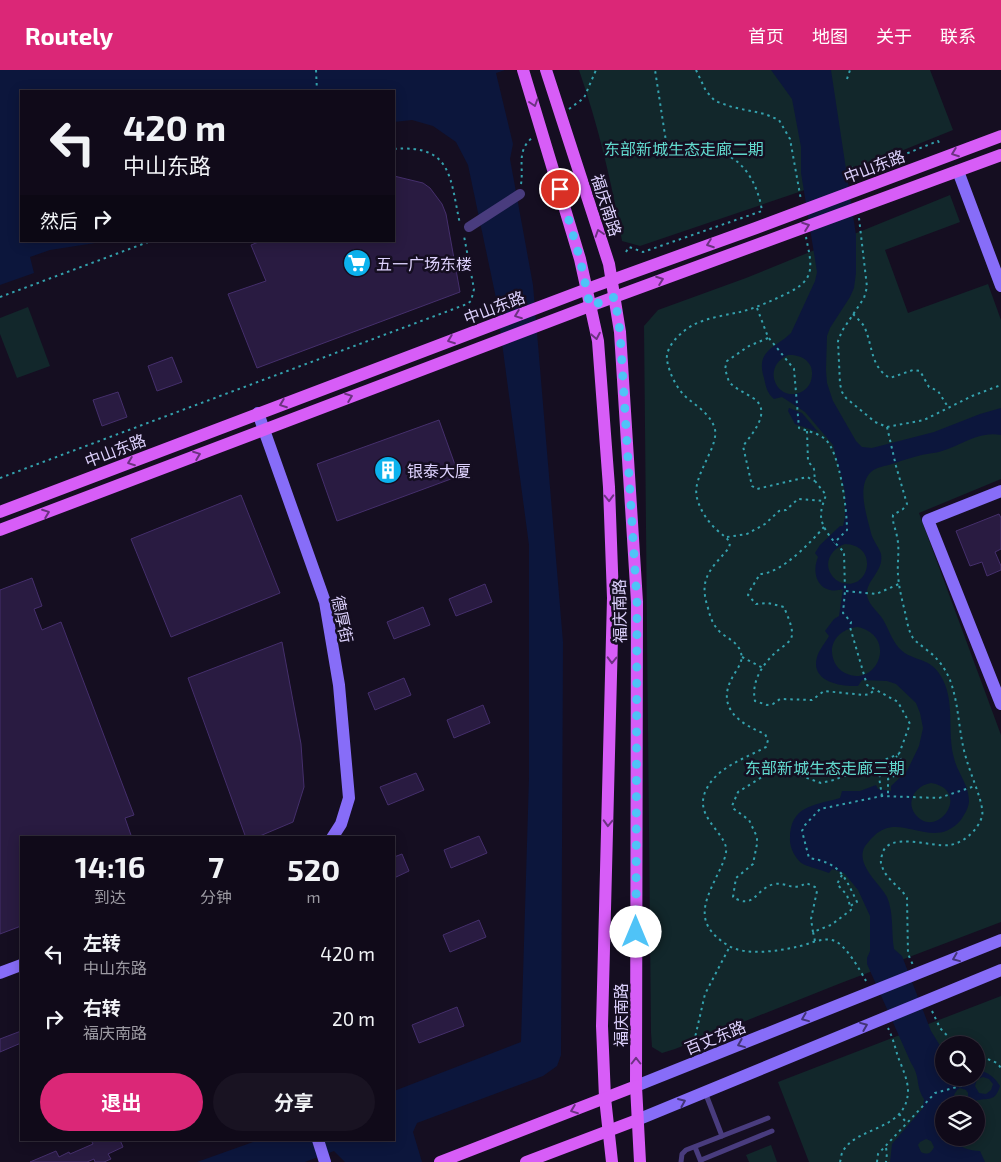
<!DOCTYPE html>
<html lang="zh">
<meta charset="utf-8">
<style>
body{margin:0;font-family:"Exo 2","Noto Sans SC",sans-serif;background:#191322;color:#f1f3f6;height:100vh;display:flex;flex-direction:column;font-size:19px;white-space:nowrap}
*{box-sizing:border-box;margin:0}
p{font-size:16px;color:#9c9aa2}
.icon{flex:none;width:28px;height:28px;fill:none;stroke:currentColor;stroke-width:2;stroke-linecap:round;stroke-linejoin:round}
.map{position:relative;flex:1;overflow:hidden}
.side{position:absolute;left:20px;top:766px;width:375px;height:305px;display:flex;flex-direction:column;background:#100a19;border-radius:0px;box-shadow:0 2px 12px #0003,0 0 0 1px #302b38}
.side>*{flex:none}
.guide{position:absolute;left:20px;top:20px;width:375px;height:152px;border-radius:0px;box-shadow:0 2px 12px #0003,0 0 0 1px #302b38;background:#100a19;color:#f1f3f6;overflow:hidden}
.buttons{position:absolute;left:935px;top:966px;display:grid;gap:10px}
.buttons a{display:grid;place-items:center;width:50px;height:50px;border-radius:50%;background:#100a19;box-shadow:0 2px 12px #0003,0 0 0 1px #302b38;font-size:25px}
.pin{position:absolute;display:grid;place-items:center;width:42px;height:42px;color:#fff;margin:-21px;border:2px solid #fff;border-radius:50%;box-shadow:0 1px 5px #0007}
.me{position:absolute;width:55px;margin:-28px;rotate:0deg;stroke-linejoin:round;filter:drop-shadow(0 0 4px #0008)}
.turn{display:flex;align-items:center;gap:18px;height:105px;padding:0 20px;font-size:22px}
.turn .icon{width:65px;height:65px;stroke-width:2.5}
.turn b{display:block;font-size:35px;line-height:42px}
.then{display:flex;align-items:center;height:48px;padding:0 20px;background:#0003;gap:10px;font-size:19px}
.eta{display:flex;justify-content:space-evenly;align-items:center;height:85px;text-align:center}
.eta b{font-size:30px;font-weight:700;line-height:35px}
.action{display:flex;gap:10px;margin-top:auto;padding:10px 20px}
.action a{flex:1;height:58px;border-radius:30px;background:#db2777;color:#fff;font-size:20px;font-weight:700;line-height:58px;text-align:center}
.action a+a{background:#191322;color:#f1f3f6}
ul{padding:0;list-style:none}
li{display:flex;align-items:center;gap:15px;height:65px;padding:0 20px}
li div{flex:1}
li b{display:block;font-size:19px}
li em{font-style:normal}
header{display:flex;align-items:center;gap:30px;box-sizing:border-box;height:70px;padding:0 25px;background:#db2777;color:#fff}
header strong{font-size:24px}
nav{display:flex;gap:28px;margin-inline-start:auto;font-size:18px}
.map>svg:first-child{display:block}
</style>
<header>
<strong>Routely</strong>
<nav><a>首页</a><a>地图</a><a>关于</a><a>联系</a></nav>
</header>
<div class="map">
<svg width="1001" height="1092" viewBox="0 0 1001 1092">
<rect width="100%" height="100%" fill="#150e21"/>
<g fill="#12272b" fill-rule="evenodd">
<path d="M579 0H930L953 60 802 121 640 176 622 171C612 113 598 55 579 0Z"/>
<path d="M950 125 960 152 885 180 908 243 988 214 1001 250V409L919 443 1001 665V852L841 913 675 979 662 983 652 977 651 963 644 256 658 240 746 208Z"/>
<path d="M28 237 50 296 17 308 0 264V248Z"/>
<path d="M1001 926V1092H809L778 1012ZM944 975H976V1008H944ZM944 1035H976V1068H944Z"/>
<path d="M771 1075 777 1092H749L746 1085Z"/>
</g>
<g fill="#0c163c" fill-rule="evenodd">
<path d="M0 0H505L496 3 513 74 510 89 533 215 563 572 561 985 557 996 543 1006 417 1053 413 1062 422 1092H345L334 1081 305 1092H197L259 1070H394V1021L521 972 529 708V475L496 228 468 95 456 72 433 56 412 50 394 52V21H21V171H108L50 180 30 187 34 203 0 215Z"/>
<path d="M771 0H831L856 165V203L854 218 850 227 830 258 827 266 826 300 827 313 833 331 856 371 862 377 872 378 934 362 980 344 1001 338V365C976 360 956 380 933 383 919 385 906 389 892 394 886 396 876 397 871 402 856 416 867 446 871 463 873 471 879 477 881 484 884 500 868 509 867 522 866 533 877 540 882 548 888 557 891 569 899 578 913 593 931 585 943 610 955 634 947 663 954 688 957 702 969 715 969 731 969 737 964 746 960 751 932 782 900 740 874 766 870 770 864 776 863 781 859 798 880 814 887 827 894 843 891 863 894 879L902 886 931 961 944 982V1008L963 1009 967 1008H976V997C988 1005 992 1003 1000 1016 995 1033 988 1027 975 1031 973 1032 970 1033 968 1034 961 1037 951 1035 944 1035V1068H953C957 1077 970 1081 980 1081L985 1092H890L892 1074 923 1038 924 1029C915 1015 921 1008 911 993L867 894V888L870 881V846L858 820 844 803 832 799 829 803C822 800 809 797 803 794 796 790 790 778 790 771 789 736 812 736 840 728L842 721H860L876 715 878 719 891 721V716L907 701 919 676 923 658 920 643 916 633 896 614 887 611 862 610 858 616C841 617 810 612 817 587 819 580 825 573 829 566L825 561 834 549 839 546 843 519C821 526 810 506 818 487L815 483 820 475 840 456H843L845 447V422L833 375 805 342 782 327 774 329C767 323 766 317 764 308 755 280 776 278 791 263L815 211 817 202 801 103V77L792 29ZM788 285C800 284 813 291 812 304 812 311 809 317 803 321 779 335 759 298 788 285ZM845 474C879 475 870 520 843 513 838 512 833 508 831 504 823 491 833 478 845 474ZM858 557C899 567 876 619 845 603 839 600 835 595 833 588 828 571 842 558 858 557ZM931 713C973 720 937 772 915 744 905 730 917 715 931 713ZM983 1007 989 1009 993 1014 991 1020 986 1024 979 1023 975 1016 977 1009ZM960 1018 966 1020 968 1023V1029L963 1033 957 1031 954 1025 957 1020ZM926 1069 931 1071 934 1077C931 1084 927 1085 921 1082L918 1075 920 1072Z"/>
<path d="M789 338 802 343 818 362 795 354 788 341Z"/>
</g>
<g fill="#291b41" stroke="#452f6c">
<path d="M394 106 423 113 430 118 442 134 446 144 460 222 257 298 228 224 266 211 251 175 261 171H394Z"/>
<path d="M172 287 182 312 157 321 148 296Z"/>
<path d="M118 322 127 347 102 356 93 330Z"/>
<path d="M439 350 459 406 337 451 317 394Z"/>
<path d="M241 425 280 523 171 567 131 469Z"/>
<path d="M999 444 1001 448V479L995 482 1001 496V500L987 506 982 492 970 496 956 461Z"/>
<path d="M32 508 42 536 34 539 42 560 61 552 134 745 125 748 132 768H21V856L0 864V520Z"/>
<path d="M485 514 492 532 456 546 449 529Z"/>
<path d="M423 537 430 555 394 569 387 552Z"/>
<path d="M282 572 301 674 304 717 293 752 255 768H246L188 608Z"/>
<path d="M404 608 411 625 375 640 368 623Z"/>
<path d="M483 635 490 653 454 668 447 650Z"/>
<path d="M416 703 424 720 388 735 380 717Z"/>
<path d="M479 766 487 783 451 798 444 780Z"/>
<path d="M402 784 409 801 394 808V787Z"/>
<path d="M479 850 486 867 450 882 443 865Z"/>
<path d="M457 937 464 956 419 973 412 955Z"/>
<path d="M21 961V973L0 982V969Z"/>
<path d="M91 1070H120L123 1077 108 1084 111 1089 104 1092H95L94 1089 87 1092H30L56 1081 59 1087 69 1082 70 1084 93 1074Z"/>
</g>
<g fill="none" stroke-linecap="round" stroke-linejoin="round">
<g stroke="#34a1ad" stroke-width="2" stroke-dasharray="2.5 4" stroke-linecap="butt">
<path d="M316 0 317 21"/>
<path d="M696 0 706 21 715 31 732 37 765 44 779 50 790 69 801 130"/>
<path d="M847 9 850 0"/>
<path d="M569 39 584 28 596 0"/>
<path d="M394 79C453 74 450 109 460 154"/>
<path d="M852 97 854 109"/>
<path d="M853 105 938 71 941 76"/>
<path d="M521 114C524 97 516 81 532 68"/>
<path d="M859 148 867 217 864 228 842 261 838 271 840 314 842 322 846 328 875 352 887 357 924 350 972 326 1001 315"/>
<path d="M806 167C808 179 814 197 807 208 802 216 794 220 786 224 771 231 756 238 740 242 725 245 707 248 693 255 682 261 665 276 667 290 669 302 676 318 686 327 696 336 708 342 714 356 722 375 691 405 697 428 700 440 708 452 717 460 722 465 727 467 730 473L729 478C711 499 698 508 708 538 710 547 713 555 720 562 728 569 738 572 741 583 744 592 736 600 732 608 716 638 740 654 765 664L768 670 766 677C744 689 717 697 706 720 694 745 721 759 726 777 727 783 724 790 722 795 707 828 689 852 729 876 746 886 778 881 796 877 808 875 825 865 837 872 848 879 860 900 866 911"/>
<path d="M626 182 629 177 643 182 762 141C758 114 743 86 714 81 699 78 683 79 667 78L655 0"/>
<path d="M0 227 151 171"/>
<path d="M757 238 768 267 794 299 799 358C807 361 818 363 825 369 840 382 847 440 847 460L834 473"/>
<path d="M853 244C857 248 861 252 864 256 873 275 870 297 890 308L913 300 920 301 929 317 938 321 948 337"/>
<path d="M768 268 749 276 727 291 725 299 729 312C736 319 745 323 753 328 773 341 752 364 743 376L752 416 757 419 807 407 815 411"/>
<path d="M887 357 896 396 907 434 903 439 893 445C892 453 896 459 897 467 900 479 897 493 898 505 899 518 902 530 905 542 907 551 908 560 913 568 916 572 920 574 924 578 936 586 944 596 950 610 960 637 958 664 967 691 970 703 985 736 982 746 979 759 964 773 950 775 933 778 887 760 882 785 881 789 880 792 882 796 886 810 900 816 907 828L908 884 913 895"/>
<path d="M807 361 808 391 814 399 815 411 826 425C824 431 821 438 821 445 821 459 835 473 844 482L845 521 843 543 851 552 850 557 867 615 898 632 910 654 899 684 902 693 894 706 888 709V726"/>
<path d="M0 408 467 234 471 231 474 219 464 166"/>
<path d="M824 457C810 473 782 503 760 504L749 522 748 525 756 534 768 533 784 537C787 545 792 555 792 563 793 572 781 577 775 583 762 595 751 612 755 631L767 635 773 634 780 629 812 630 824 621 864 625 870 624 874 620"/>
<path d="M727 467 747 464 765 454 779 441 786 440 798 429 824 431"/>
<path d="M846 521 876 524 899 514"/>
<path d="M742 587 763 598"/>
<path d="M882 726 879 707 897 686"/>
<path d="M842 805 837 814 847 825 850 836"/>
<path d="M813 862 811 849 817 821 815 817 806 813C793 822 787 812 775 814 756 817 755 841 733 827L736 808 753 794 757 774V767L749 750 734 739 732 736 738 722 775 699H782L821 713 834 710 899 684"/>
<path d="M815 871 813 862 831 855 851 840 850 836 857 832C844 805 840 793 809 788L802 761 805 755 820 739 882 726 939 728 975 716"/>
<path d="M932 941 940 958 956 975"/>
<path d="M694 972 705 924 730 876"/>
<path d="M976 984 997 993 1001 998"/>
<path d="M976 997 980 985"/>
<path d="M899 1044 907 1053"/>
<path d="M886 1078 887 1083 886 1092"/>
<path d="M840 1092C841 1089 841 1084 843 1081 857 1056 907 1061 908 1021 908 1010 902 997 898 987 895 977 893 968 888 958"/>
<path d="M877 1092 878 1084 935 1023 968 1014 971 1008"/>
</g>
<g stroke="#493c7e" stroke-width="5">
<path d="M705 1022 722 1066"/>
<path d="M695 1077 701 1092"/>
<path d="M701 1090 772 1061"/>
<path d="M681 1092 682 1084 686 1080 768 1048"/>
</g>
<path stroke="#493c7e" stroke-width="10" d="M469 157 520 124"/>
<g stroke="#876df8" stroke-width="12">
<path d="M958 101 1001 216"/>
<path d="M258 343 325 532 339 615 349 728 341 754 332 768"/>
<path d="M1001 421 928 450 1001 634"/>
<path d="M0 903 21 895"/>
<path d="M636 1016 1001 870"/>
<path d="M637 1050 1001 900"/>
<path d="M318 1070 325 1092"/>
</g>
<g stroke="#d75df7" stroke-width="12">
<path d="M523 0 580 189 598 271 609 417 613 528 602 956 605 1028 612 1092"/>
<path d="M546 0 609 194 620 262 637 532 636 1016 640 1092"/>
<path d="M0 442 587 219 756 158 1001 66"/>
<path d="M0 460 590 236 1001 85"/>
<path d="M440 1092 636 1016"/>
<path d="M526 1092 637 1050"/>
</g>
</g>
<defs><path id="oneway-chevron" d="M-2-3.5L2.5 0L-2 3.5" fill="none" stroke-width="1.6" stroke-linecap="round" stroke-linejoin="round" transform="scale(1.25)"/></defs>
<g stroke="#6c3281">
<use href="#oneway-chevron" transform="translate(534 33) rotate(72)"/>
<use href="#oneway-chevron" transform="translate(955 83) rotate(159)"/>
<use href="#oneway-chevron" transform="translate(806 156) rotate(-20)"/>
<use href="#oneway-chevron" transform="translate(599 163) rotate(-108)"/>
<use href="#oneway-chevron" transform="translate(710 174) rotate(160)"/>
<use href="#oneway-chevron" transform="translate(660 210) rotate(-20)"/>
<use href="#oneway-chevron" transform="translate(518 245) rotate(159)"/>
<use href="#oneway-chevron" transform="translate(596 266) rotate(79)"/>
<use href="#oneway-chevron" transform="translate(451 270) rotate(159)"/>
<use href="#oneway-chevron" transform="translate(349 327) rotate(-21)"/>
<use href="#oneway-chevron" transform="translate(283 334) rotate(159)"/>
<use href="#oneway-chevron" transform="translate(197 385) rotate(-21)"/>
<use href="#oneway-chevron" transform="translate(131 392) rotate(159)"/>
<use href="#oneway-chevron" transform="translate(609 428) rotate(88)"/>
<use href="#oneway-chevron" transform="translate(46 443) rotate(-21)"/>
<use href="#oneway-chevron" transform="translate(612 590) rotate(91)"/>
<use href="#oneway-chevron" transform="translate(608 753) rotate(92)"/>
<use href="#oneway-chevron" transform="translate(636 991) rotate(-90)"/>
<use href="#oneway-chevron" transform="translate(574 1040) rotate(159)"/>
</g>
<g stroke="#433477">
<use href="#oneway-chevron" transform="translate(956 888) rotate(158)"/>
<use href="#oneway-chevron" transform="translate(805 948) rotate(158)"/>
<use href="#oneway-chevron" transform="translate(864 956) rotate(-22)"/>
<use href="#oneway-chevron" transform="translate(741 974) rotate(158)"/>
<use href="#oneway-chevron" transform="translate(682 1032) rotate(-23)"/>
</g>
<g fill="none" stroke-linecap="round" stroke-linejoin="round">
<path stroke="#4fc3f7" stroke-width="9" stroke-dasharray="0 16.2" d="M560 119 580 189 590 236 615 227 620 262 637 532 636 862"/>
</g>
<defs>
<g id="supermarket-disc" transform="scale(1.4375)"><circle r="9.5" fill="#0cb2ed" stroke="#150e21"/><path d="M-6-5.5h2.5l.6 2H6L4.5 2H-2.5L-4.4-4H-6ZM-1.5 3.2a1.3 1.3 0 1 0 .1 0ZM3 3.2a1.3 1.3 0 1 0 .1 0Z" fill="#fff"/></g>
<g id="building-disc" transform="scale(1.4375)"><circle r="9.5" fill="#0cb2ed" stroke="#150e21"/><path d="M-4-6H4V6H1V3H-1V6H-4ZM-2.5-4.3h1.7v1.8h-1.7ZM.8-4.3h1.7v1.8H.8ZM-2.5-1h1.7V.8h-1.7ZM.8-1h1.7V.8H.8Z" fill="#fff"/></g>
</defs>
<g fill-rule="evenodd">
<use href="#supermarket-disc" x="357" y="193"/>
<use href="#building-disc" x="388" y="400"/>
</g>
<g text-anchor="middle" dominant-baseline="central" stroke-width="5" stroke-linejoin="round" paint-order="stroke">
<g font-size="16" fill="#61d9ce" stroke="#150e21">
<text x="684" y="78">东部新城生态走廊二期</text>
<text x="825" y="697">东部新城生态走廊三期</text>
</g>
<g font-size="16" fill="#ddd1fd" stroke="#150e21">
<text transform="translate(874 96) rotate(-21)">中山东路</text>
<text transform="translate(607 135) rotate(72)">福庆南路</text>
<text transform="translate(494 237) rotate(-21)">中山东路</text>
<text transform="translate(115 380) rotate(-21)">中山东路</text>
<text transform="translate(619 541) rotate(-91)">福庆南路</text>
<text transform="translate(343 549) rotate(78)">德厚街</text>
<text transform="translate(620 945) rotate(-90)">福庆南路</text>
<text transform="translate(715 967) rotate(-22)">百丈东路</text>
</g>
<g font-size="16" fill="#ddd1fd" stroke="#150e21" text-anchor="start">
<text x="376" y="193">五一广场东楼</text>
<text x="407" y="400">银泰大厦</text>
</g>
</g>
</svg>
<div class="buttons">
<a><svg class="icon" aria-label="search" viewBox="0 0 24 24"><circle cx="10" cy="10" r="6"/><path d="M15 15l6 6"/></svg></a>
<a><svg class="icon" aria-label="layers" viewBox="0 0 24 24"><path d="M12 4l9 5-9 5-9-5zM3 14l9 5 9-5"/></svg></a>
</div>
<div class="pin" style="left:560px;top:119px;background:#d93025"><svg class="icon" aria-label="arrive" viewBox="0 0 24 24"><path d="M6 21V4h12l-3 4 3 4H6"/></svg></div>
<svg class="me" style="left:636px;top:862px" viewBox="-20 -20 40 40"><circle r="19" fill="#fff"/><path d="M0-13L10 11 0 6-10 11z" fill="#4fc3f7"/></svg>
<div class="guide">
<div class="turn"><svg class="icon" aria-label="left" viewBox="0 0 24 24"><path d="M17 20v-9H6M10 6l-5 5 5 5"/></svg><div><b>420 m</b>中山东路</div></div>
<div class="then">然后<svg class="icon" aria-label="right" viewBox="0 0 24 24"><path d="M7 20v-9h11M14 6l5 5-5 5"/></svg></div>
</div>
<section class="side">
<div class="eta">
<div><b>14:16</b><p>到达</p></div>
<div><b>7</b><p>分钟</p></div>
<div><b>520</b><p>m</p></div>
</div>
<ul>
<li><svg class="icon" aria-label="left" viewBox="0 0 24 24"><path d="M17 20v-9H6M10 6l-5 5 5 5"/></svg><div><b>左转</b><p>中山东路</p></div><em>420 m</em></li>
<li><svg class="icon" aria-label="right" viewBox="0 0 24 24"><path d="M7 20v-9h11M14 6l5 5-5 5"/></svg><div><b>右转</b><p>福庆南路</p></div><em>20 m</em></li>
</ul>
<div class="action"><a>退出</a><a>分享</a></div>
</section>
</div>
